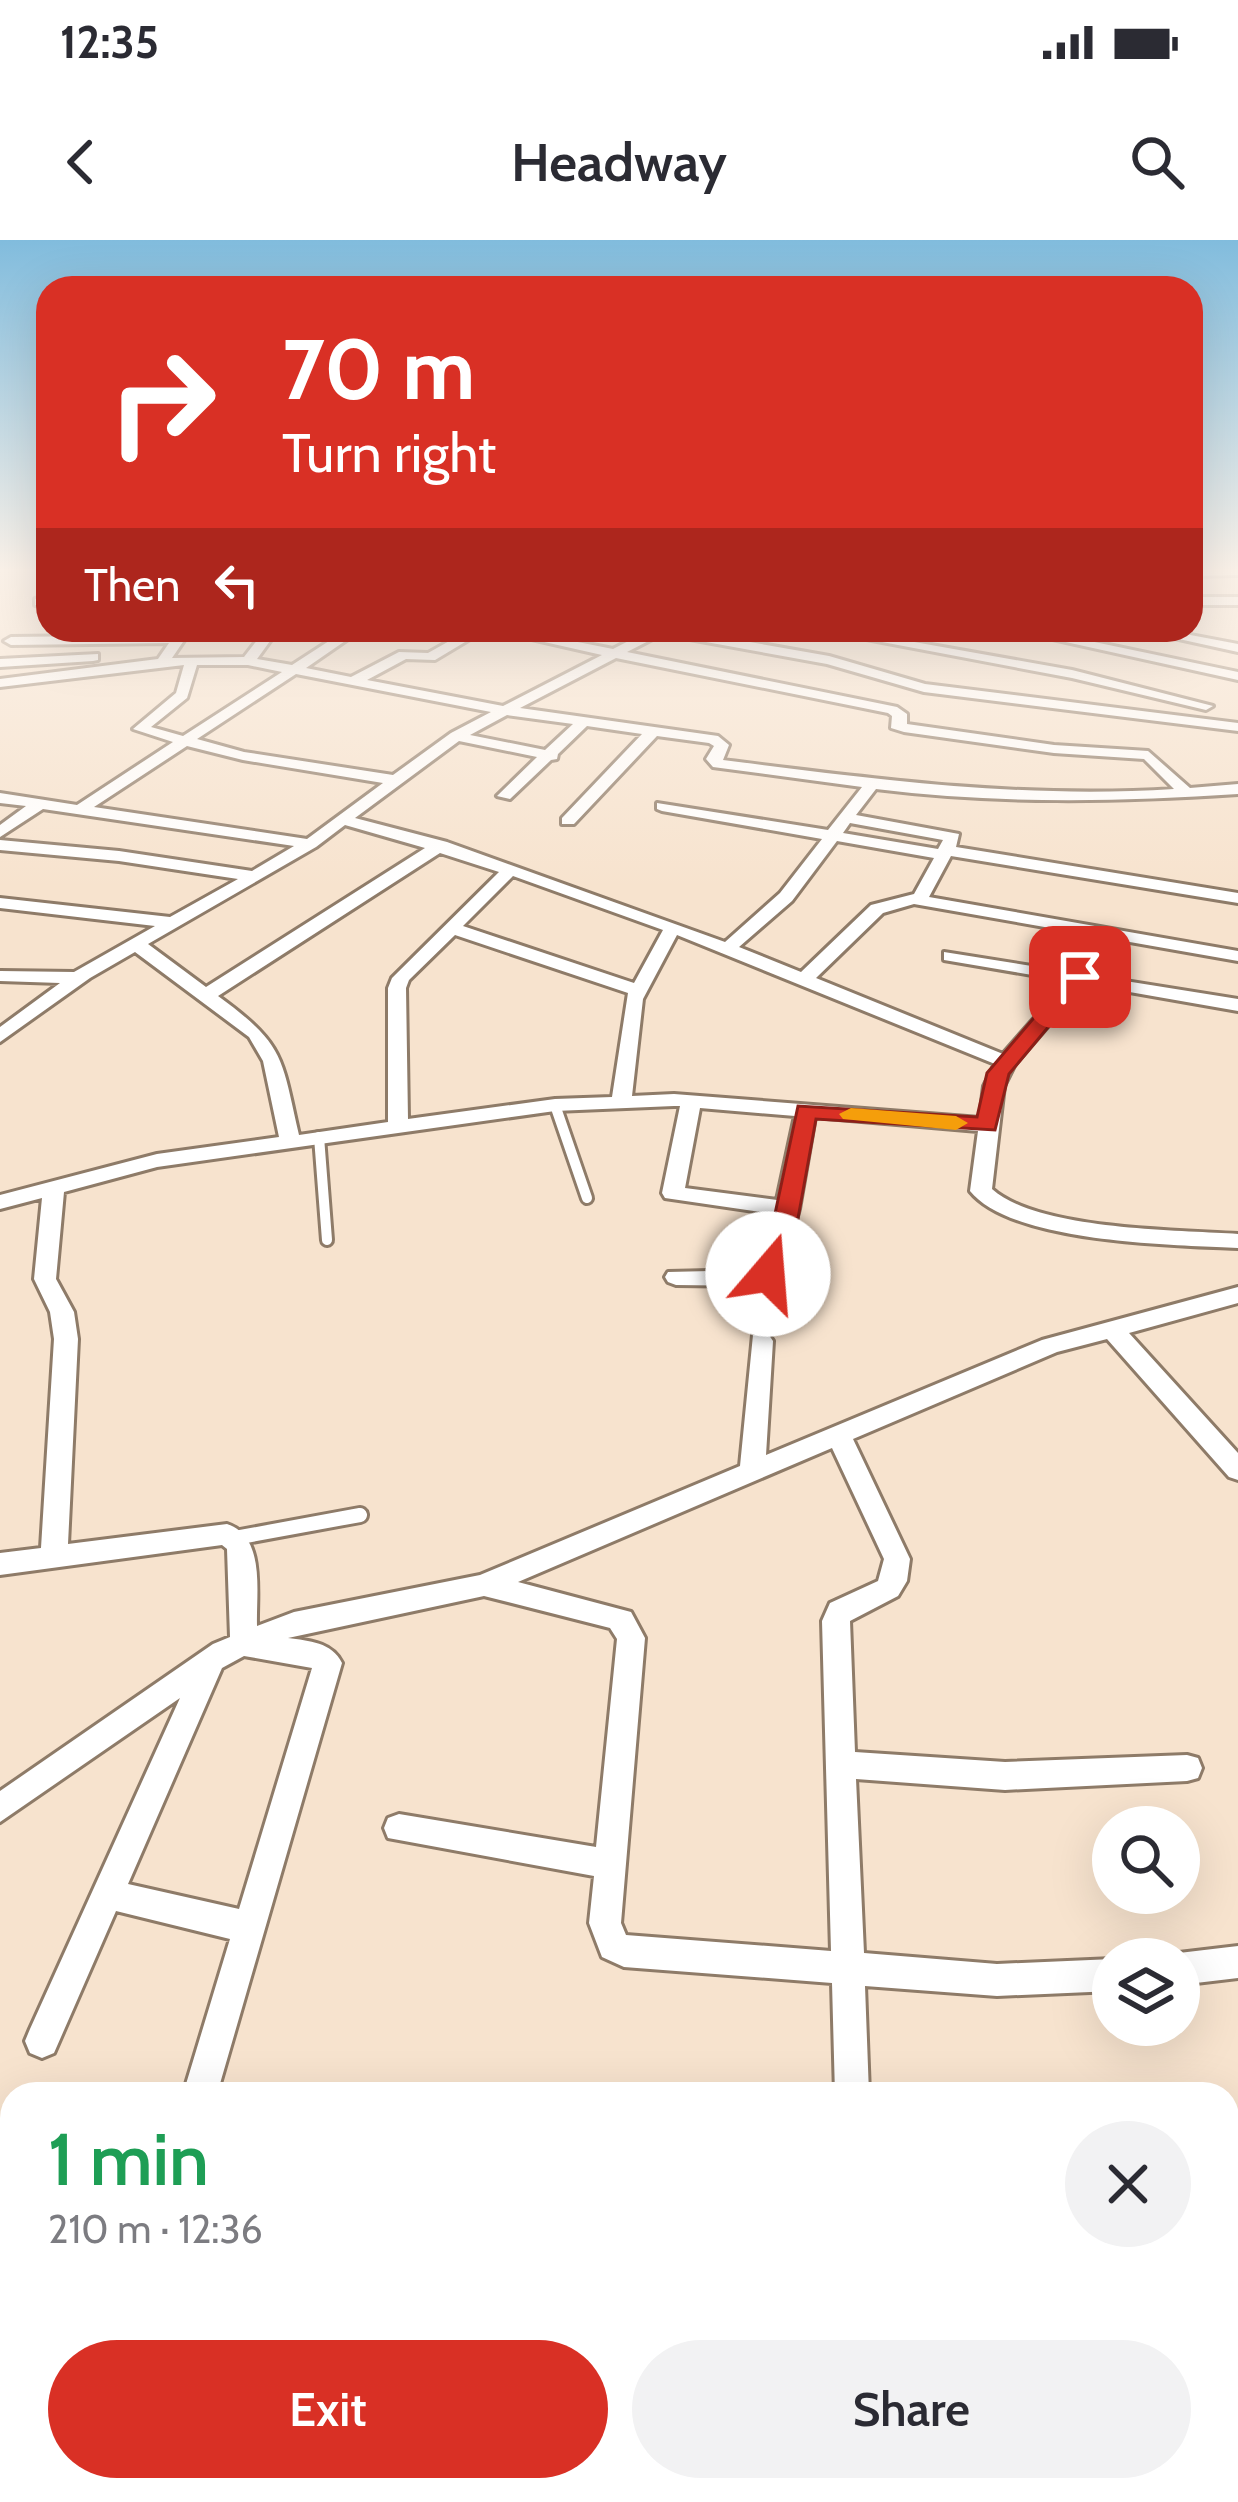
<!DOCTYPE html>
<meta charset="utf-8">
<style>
body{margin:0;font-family:Cabin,sans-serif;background:#f2f2f3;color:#2b2b33;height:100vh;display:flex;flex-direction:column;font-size:45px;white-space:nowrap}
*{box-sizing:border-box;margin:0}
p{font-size:39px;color:#7c7c81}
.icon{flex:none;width:66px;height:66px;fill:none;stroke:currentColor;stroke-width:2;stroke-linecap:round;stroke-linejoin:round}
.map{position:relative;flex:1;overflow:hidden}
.side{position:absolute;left:0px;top:1842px;width:1239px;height:420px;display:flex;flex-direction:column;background:#fff;border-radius:36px 36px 0 0;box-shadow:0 12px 48px #0002}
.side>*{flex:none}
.banner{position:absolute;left:36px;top:36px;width:1167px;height:366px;border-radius:36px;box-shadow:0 12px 48px #0002;background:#d93025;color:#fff;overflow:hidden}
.controls{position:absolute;left:1092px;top:1566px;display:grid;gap:24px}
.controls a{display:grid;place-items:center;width:108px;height:108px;border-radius:50%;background:#fff;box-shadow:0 12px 48px #0002;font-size:60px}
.pin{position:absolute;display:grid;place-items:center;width:102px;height:102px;color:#fff;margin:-51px;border-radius:24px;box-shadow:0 6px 18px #0006}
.me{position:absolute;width:132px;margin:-66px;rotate:18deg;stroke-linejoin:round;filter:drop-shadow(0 0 9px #0008)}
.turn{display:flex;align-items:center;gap:42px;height:252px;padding:0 48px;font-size:54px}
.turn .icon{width:156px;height:156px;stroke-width:2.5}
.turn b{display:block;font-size:84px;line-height:102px}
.then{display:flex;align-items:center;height:114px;padding:0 48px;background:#0003;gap:24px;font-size:45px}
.round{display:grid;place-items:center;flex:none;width:126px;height:126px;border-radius:63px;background:#f2f2f3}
.head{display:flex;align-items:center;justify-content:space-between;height:204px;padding:0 48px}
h1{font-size:72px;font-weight:600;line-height:90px;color:#1e9e55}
.cta{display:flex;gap:24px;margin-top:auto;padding:24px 48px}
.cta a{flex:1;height:138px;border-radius:72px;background:#d93025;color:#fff;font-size:48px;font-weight:600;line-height:138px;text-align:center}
.cta a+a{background:#f2f2f3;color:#2b2b33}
.status{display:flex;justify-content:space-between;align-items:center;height:84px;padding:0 60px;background:#fff;direction:ltr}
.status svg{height:33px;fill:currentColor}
header{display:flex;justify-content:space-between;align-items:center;height:156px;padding:0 48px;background:#fff;font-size:54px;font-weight:600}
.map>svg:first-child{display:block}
</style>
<div class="status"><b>12:35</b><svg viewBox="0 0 49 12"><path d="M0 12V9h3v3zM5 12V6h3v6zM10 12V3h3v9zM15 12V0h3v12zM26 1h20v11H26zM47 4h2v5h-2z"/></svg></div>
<header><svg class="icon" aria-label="back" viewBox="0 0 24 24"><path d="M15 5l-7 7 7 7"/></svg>Headway<svg class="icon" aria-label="search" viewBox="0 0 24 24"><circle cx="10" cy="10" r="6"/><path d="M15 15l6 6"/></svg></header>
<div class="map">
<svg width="1238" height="2262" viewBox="0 0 1238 2262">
<rect width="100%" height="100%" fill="#f7e3ce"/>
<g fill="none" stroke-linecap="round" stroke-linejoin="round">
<g stroke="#8e7b68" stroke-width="16">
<g id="lane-far1">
<path d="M555 865 587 958"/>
<path d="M319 897 327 1000"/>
</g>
</g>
<g stroke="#8e7b68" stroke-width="20">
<path id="lane" d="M235 1298 360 1275"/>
</g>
<g stroke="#8e7b68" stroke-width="6">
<g id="street">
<path d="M1191 330H1238V335L1191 336Z"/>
<rect x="1191" y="357" width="47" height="8"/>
<path d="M39 358 48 359V367L35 365V359Z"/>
<path d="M265 390H278L257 419 292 425 346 390H361L306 428 351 437 399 412 428 413 469 390H485L435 420 406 419 367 440 503 466 602 415 492 390H517L613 409 650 390H682L829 416 925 444 1238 483V491L924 452 827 424 662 394 627 412 897 467 907 474V484L1054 505 1148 511 1190 548 1238 544V554C1116 562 998 564 876 549L856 575 959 594 956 607 1238 653V663L951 616 929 657 1238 711V721L914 664 883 673 816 738 1003 814 1067 741 950 721 944 720V712L1238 759V771L1084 744 1015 824 1004 846 992 949C1038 990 1176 990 1238 994V1008C1173 1005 1012 1003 970 951L978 891 815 877 799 969 782 1032 758 1046 676 1045 668 1042 665 1037 668 1032 753 1030 764 1023 774 974 665 958 662 953 680 866H674L555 871 157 927 64 952 56 1039 74 1072 78 1099 68 1304 227 1284C266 1297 256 1352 257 1386L294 1372 480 1335 740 1226 753 1095H769L773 1101 766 1215 1042 1100 1238 1047V1063L1129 1093 1238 1213V1240L1229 1237 1107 1099 1057 1112 853 1199 910 1319 907 1341 898 1356 850 1381 855 1512 1005 1522 1187 1515 1198 1518 1202 1528 1198 1538 1187 1541 1005 1550 856 1539 864 1713 997 1724 1113 1719V1751L997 1756 865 1746 869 1854H835L832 1743 624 1727 602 1717 589 1683 594 1636 388 1598 384 1588 388 1578 399 1574 596 1607 617 1399 610 1388 484 1356 288 1398C309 1401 332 1402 342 1423L217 1854H183L230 1699 116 1671 54 1813 42 1818 30 1813 25 1801 30 1789 180 1458 0 1582V1551L213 1404 230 1397 227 1309 222 1305 0 1335V1313L41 1308 54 1099 50 1072 34 1039 42 958 0 969V955L157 914 279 897 263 821 249 797 135 712 90 738 0 802V787L60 743 0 741V731L74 732 155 686 0 668V658L170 677 238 639 119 621 0 610V600L119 611 252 631 294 606 43 569 0 597V585L26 566 0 563V553L77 565 173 502 133 489 176 453 184 425 0 447V439L158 419 169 403 11 405 4 401 11 397 178 395 185 399 172 418 244 417ZM616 418 888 473 892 476 891 488 904 492 1054 513 1144 519 1174 549C1021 559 873 539 723 520L729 505 718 496 520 468ZM197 425H248L282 432 183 496 151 487 187 458ZM296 434 491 472 451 493 393 535 244 512 197 499ZM507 475 573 484 545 510 470 495ZM587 486 642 494 562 578V584H574L657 496 709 503 714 506 706 519 713 527 862 547 828 590 657 563V569L662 571 822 599 780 653 725 702 447 602 355 578 459 501 537 517 497 556 510 559 551 520 557 519 558 514ZM187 506 243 520 383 543 307 599 94 567ZM850 583 943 600 938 609 843 593ZM345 585 425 608 206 747 148 704 316 607ZM837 601 934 618 914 654 871 665 801 732 739 707 792 661ZM440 613 499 632 392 738 388 748V882L299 895C281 816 285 805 218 756ZM513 636 663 690 634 743 463 686ZM455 695 628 753 612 857 555 859 408 879 406 748 409 740ZM677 695 995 824 984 846 980 878 674 854 632 856 643 759ZM700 868 795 876 777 960 685 948ZM832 1208 884 1319 878 1341 830 1363 822 1381 831 1711 626 1695 621 1683 645 1398 631 1372 518 1342ZM244 1416 312 1428 239 1669 128 1644 222 1428Z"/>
<path d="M819 390H847L1072 430 1213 466 1206 470 1072 438Z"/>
<path d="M1012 390H1037L1238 432V440Z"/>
<path d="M1138 390H1164L1238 404V412Z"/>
<path d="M98 414V420L93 421 0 427V419Z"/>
<path d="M1238 1706V1738L1179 1745V1719H1167L1179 1713Z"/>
<path d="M1238 2028V2066L1227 2068V2030Z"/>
<rect x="145" y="2250" width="40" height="12"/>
</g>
</g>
<path stroke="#bcac9b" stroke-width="8" stroke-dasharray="4.5 14" stroke-linecap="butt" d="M920 2250V2262"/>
<use href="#lane-far1" stroke="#fff" stroke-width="10"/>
<use href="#lane" stroke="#fff" stroke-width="14"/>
<use href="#street" fill="#fff" fill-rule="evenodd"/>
</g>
<linearGradient id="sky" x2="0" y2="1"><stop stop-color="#81bcdd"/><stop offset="0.51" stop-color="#fbf2e9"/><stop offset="1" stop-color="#fbf2e9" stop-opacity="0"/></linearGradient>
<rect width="1238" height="647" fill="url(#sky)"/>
<path fill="#d93025" stroke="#8d1f18" stroke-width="3" d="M1080 731 1090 737 1009 834 995 890 816 879 791 1017 777 1040H759L755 1034 766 1016 798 866 977 877 987 833 1072 733Z"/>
<path fill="#f59e0b" d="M851 868 956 876 968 883 956 890 843 879 839 874Z"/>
</svg>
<div class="controls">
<a><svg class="icon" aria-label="search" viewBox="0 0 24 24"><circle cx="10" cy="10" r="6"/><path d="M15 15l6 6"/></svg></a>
<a><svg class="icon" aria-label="layers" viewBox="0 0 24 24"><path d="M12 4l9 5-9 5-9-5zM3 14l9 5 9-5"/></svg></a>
</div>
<div class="pin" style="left:1080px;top:737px;background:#d93025"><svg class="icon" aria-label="arrive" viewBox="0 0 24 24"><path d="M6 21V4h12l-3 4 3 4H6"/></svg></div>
<svg class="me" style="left:768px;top:1034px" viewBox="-20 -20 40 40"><circle r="19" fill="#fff"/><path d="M0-13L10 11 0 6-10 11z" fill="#d93025"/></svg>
<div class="banner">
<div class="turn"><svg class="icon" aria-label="right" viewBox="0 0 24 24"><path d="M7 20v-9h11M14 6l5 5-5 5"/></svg><div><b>70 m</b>Turn right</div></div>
<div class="then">Then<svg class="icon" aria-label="left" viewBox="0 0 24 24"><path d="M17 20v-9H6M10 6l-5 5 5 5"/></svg></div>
</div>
<section class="side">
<div class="head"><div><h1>1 min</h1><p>210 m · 12:36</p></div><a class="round"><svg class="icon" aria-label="close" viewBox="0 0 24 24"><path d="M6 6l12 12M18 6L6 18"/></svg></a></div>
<div class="cta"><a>Exit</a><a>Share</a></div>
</section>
</div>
